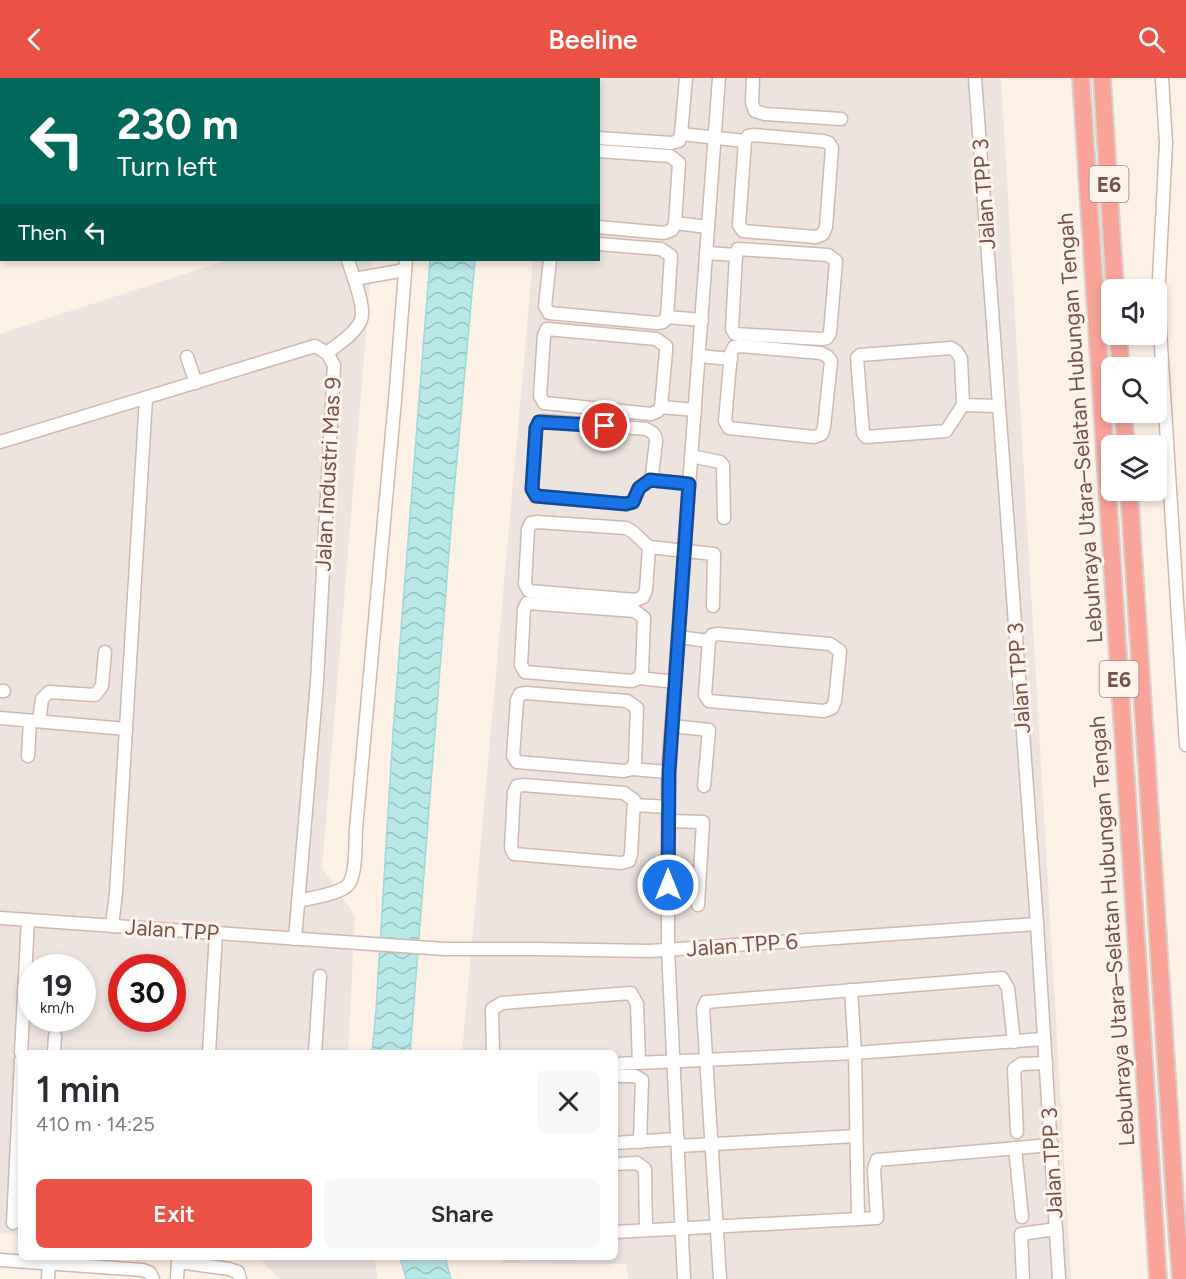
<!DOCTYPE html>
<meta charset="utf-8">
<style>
body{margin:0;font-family:Figtree,sans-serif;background:#f7f7f7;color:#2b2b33;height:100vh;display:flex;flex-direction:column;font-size:22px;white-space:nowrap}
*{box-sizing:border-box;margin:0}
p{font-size:20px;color:#7c7c81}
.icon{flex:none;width:33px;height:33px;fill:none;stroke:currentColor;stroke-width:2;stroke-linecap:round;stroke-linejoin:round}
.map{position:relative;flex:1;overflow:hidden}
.side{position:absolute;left:18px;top:972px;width:600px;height:210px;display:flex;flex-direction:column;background:#fff;border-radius:9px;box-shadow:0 3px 9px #0003}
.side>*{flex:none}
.banner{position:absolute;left:0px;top:0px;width:600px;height:183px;box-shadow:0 3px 9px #0003;background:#00695c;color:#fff;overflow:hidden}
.buttons{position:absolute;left:1101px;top:201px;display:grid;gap:12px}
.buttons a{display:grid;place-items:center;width:66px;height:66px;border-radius:9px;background:#fff;box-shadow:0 3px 9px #0003;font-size:30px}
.speed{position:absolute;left:18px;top:876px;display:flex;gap:12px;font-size:30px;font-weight:700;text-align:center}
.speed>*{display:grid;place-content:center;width:78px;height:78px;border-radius:50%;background:#fff;box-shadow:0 3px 9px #0003;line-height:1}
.speed small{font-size:15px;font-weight:400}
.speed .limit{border:9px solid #d22;background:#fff;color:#111}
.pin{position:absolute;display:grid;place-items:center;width:51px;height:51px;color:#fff;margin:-26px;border:3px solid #fff;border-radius:50%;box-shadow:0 2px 6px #0007}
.me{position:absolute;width:66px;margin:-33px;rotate:0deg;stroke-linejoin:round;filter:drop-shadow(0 0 4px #0008)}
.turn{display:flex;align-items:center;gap:21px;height:126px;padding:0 18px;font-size:27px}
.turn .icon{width:78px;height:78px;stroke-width:2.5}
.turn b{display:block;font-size:42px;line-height:51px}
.then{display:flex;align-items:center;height:57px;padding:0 18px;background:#0003;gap:12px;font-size:22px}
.round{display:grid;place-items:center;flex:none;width:63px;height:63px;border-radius:9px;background:#f7f7f7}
.summary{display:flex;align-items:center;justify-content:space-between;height:102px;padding:0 18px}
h1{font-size:36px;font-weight:600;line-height:45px}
.cta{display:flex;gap:12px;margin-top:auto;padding:12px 18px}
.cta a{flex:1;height:69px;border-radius:9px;background:#ec5145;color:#fff;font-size:24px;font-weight:600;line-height:69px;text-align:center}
.cta a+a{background:#f7f7f7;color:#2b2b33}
header{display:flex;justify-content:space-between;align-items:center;height:78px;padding:0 18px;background:#ec5145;color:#fff;font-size:27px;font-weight:600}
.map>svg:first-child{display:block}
</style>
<header><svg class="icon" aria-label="back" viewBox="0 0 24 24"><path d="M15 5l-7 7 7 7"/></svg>Beeline<svg class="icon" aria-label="search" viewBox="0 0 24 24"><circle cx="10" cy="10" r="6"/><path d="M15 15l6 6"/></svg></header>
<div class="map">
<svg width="1186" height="1201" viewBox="0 0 1186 1201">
<defs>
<pattern id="water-waves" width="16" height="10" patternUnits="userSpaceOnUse" patternTransform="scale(1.5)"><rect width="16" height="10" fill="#b8e8e7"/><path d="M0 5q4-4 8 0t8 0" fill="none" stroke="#9abfbd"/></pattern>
</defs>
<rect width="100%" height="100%" fill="#fdf0e4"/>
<g fill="#ede3df" fill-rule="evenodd">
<path d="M549 0H1001L1071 1201H629L626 1186 502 1185 501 1179H615V975H462L533 182H598V2L549 1Z"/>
<path d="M227 182H372L322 790 355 838 348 975H21V1157L0 1155V256ZM32 890H82V940H32ZM122 890H172V940H122Z"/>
<path d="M258 1179H374L378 1201H280Z"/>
</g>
<g fill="url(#water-waves)" stroke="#9edada" stroke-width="1.5">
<path d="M430 182H475L452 436 410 975H372L376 932 393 654Z"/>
<path d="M400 1179H445L451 1201H406Z"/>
</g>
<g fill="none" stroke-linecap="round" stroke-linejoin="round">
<g stroke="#d1b8ad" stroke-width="15">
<g id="minor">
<path d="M753 0 752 25 755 33 765 36 841 41"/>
<path d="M975 0 1037 846 1059 1201"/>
<path d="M1162 0 1166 65 1158 220 1186 667"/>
<path d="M420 2V0"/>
<path d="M565 2V0"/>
<path d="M681 56 745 63"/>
<path d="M754 57 823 63 829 65 832 70 826 149 823 156 816 159 743 153 739 147 745 63 748 58Z"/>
<path d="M598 60 671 65 679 63 681 56 686 0"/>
<path d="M598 73 670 78 679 85 675 145 672 152 664 155 598 149"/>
<path d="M675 145 708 149"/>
<path d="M738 171 828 177 836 183 830 255 827 260 822 261 735 256 732 251 736 177Z"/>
<path d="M706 175 736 177"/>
<path d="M550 182 545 228 549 235 657 245 663 244 667 239 671 178 661 171 598 166"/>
<path d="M354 201 405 192"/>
<path d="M667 239 702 242"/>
<path d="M547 251 656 261 666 268V273L661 329 658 333 651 336 544 325 540 318 544 257Z"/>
<path d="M740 268 821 275 827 278 831 283 824 349 822 356 814 359 729 350 725 343 731 275 734 269Z"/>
<path d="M951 270 957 274 961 281 963 327 946 353 866 359 863 355 857 280 860 277Z"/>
<path d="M327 275C338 266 355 256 361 242 366 229 352 196 348 182"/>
<path d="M699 278 731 281"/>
<path d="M187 279 196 305"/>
<path d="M963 327 999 328"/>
<path d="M661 329 695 332"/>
<path d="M545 343 646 351C652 354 656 356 656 363L652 397 650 402 639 410 633 424 626 426 536 418 532 411 536 350 539 344Z"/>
<path d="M0 364 315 268 327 275 334 287 317 604 295 861"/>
<path d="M691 378 720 384 723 387 724 440"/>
<path d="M650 402 689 406"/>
<path d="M537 444 626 450C635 453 641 463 649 469L646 512 643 519 636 522 529 513 525 506 528 451 531 445Z"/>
<path d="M649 469 714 476 713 528"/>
<path d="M527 525 635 533 644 540 642 593 639 600 632 603 525 594 521 587 524 531Z"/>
<path d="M718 556 830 566 840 573 835 623 832 630 824 633 709 623 705 617 709 563 712 557Z"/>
<path d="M678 559 709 563"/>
<path d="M639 600 675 604"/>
<path d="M0 613H4"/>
<path d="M526 615 627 623 637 630 635 684 632 691 624 693 517 684 513 678 517 622 520 616Z"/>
<path d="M0 640 126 651"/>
<path d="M39 643 42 621 49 614 95 617 102 608 105 574"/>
<path d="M672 648 709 652 704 708"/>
<path d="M28 678 30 643"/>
<path d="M632 691 668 694"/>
<path d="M523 707 624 715 634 722 631 776 629 783 621 785 514 776 511 770 514 714 517 708Z"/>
<path d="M634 727 668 729"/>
<path d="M668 743 703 744 698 827"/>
<path d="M298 823C310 820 340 816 348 807 357 797 355 764 356 751L395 322 406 182"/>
<path d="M0 840 445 871H536L650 873 1037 846"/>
<path d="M112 848 116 815 146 320"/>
<path d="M851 912 855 975 858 1141"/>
<path d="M21 975 28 842"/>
<path d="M54 975 55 958"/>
<path d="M209 975 216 855"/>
<path d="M315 975 320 898"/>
<path d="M493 975 492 931 502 925 631 915 637 926 639 985"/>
<path d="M615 986 855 975 1044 961"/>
<path d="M615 998H635L642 1002 640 1064"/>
<path d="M1017 1054 1014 991 1021 986 1046 985"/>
<path d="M615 1065 678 1061"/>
<path d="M678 1068 856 1058"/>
<path d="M1015 1070 1022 1139"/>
<path d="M615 1086 637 1085 645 1091 646 1152"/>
<path d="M13 1145 21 982"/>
<path d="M615 1154 877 1140 874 1091 877 1082 1052 1067"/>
<path d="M0 1182 143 1192 150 1195 153 1201"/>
<path d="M48 1201 49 1185"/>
<path d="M177 1201 178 1184 229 1191 238 1194 240 1201"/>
<path d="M684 1201 668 872V694L719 0"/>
<path d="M720 1201 703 931 706 924 1002 900 1008 910 1014 964"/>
<path d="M1023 1201 1021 1156 1056 1151"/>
</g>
</g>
<g stroke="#d9cfcc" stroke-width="20">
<g id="highway">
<path d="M1081 0 1158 1201"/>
<path d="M1102 0 1115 212"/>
<path d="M1118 256 1121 290"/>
<path d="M1123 334 1126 368"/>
<path d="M1129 412 1175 1124 1181 1201"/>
</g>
</g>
<use href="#minor" stroke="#fff" stroke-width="12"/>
<use href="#highway" stroke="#faa499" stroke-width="16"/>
</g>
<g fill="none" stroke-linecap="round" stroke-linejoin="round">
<g stroke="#114b97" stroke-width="15">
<path id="route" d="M605 348 539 344 536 350 532 411 536 418 626 426 633 424 639 410 650 402 689 406 669 694 668 807"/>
</g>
<use href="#route" stroke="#1a73e8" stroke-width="10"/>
</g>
<g text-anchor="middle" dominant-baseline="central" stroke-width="6" stroke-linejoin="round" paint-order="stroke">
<g fill="#fff4ec" stroke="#a0837a" stroke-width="1.5">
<rect x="1089.5" y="88" width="39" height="36" rx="4.5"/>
<rect x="1099.5" y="583" width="39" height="36" rx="4.5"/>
</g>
<g font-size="21" font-weight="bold" fill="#775249">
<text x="1109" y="106">E6</text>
<text x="1119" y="601">E6</text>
</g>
<g font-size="22" fill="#775249" stroke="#fff4ec">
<text transform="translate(984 116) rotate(-94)">Jalan TPP 3</text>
<text transform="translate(1080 350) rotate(-94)">Lebuhraya Utara–Selatan Hubungan Tengah</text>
<text transform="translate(328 396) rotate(-87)">Jalan Industri Mas 9</text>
<text transform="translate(1019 600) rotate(-94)">Jalan TPP 3</text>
<text transform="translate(172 852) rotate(4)">Jalan TPP</text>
<text transform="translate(1112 853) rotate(-94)">Lebuhraya Utara–Selatan Hubungan Tengah</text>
<text transform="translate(742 867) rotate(-4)">Jalan TPP 6</text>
<text transform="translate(1052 1085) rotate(-93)">Jalan TPP 3</text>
</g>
</g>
</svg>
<div class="buttons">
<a><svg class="icon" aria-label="sound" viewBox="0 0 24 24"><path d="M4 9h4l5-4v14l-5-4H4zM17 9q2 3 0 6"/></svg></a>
<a><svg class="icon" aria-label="search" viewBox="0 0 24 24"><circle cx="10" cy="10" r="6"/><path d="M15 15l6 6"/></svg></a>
<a><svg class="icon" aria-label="layers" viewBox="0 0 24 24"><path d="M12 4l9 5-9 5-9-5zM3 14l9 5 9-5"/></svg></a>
</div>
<div class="speed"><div>19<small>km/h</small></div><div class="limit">30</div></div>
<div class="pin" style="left:605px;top:348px;background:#d93025"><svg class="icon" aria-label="arrive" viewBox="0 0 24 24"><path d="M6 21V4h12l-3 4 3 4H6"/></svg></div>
<svg class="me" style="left:668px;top:807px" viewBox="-20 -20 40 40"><circle r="17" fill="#1a73e8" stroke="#fff" stroke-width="3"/><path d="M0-11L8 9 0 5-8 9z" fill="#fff"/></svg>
<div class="banner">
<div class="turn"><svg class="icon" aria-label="left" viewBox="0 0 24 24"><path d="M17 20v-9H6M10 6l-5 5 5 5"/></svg><div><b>230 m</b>Turn left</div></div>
<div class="then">Then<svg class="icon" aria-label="left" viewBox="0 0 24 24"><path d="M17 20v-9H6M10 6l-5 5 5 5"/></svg></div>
</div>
<section class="side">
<div class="summary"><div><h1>1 min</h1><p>410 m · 14:25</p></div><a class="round"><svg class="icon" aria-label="close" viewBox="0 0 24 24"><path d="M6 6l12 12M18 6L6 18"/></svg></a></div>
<div class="cta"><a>Exit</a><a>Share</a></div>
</section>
</div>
